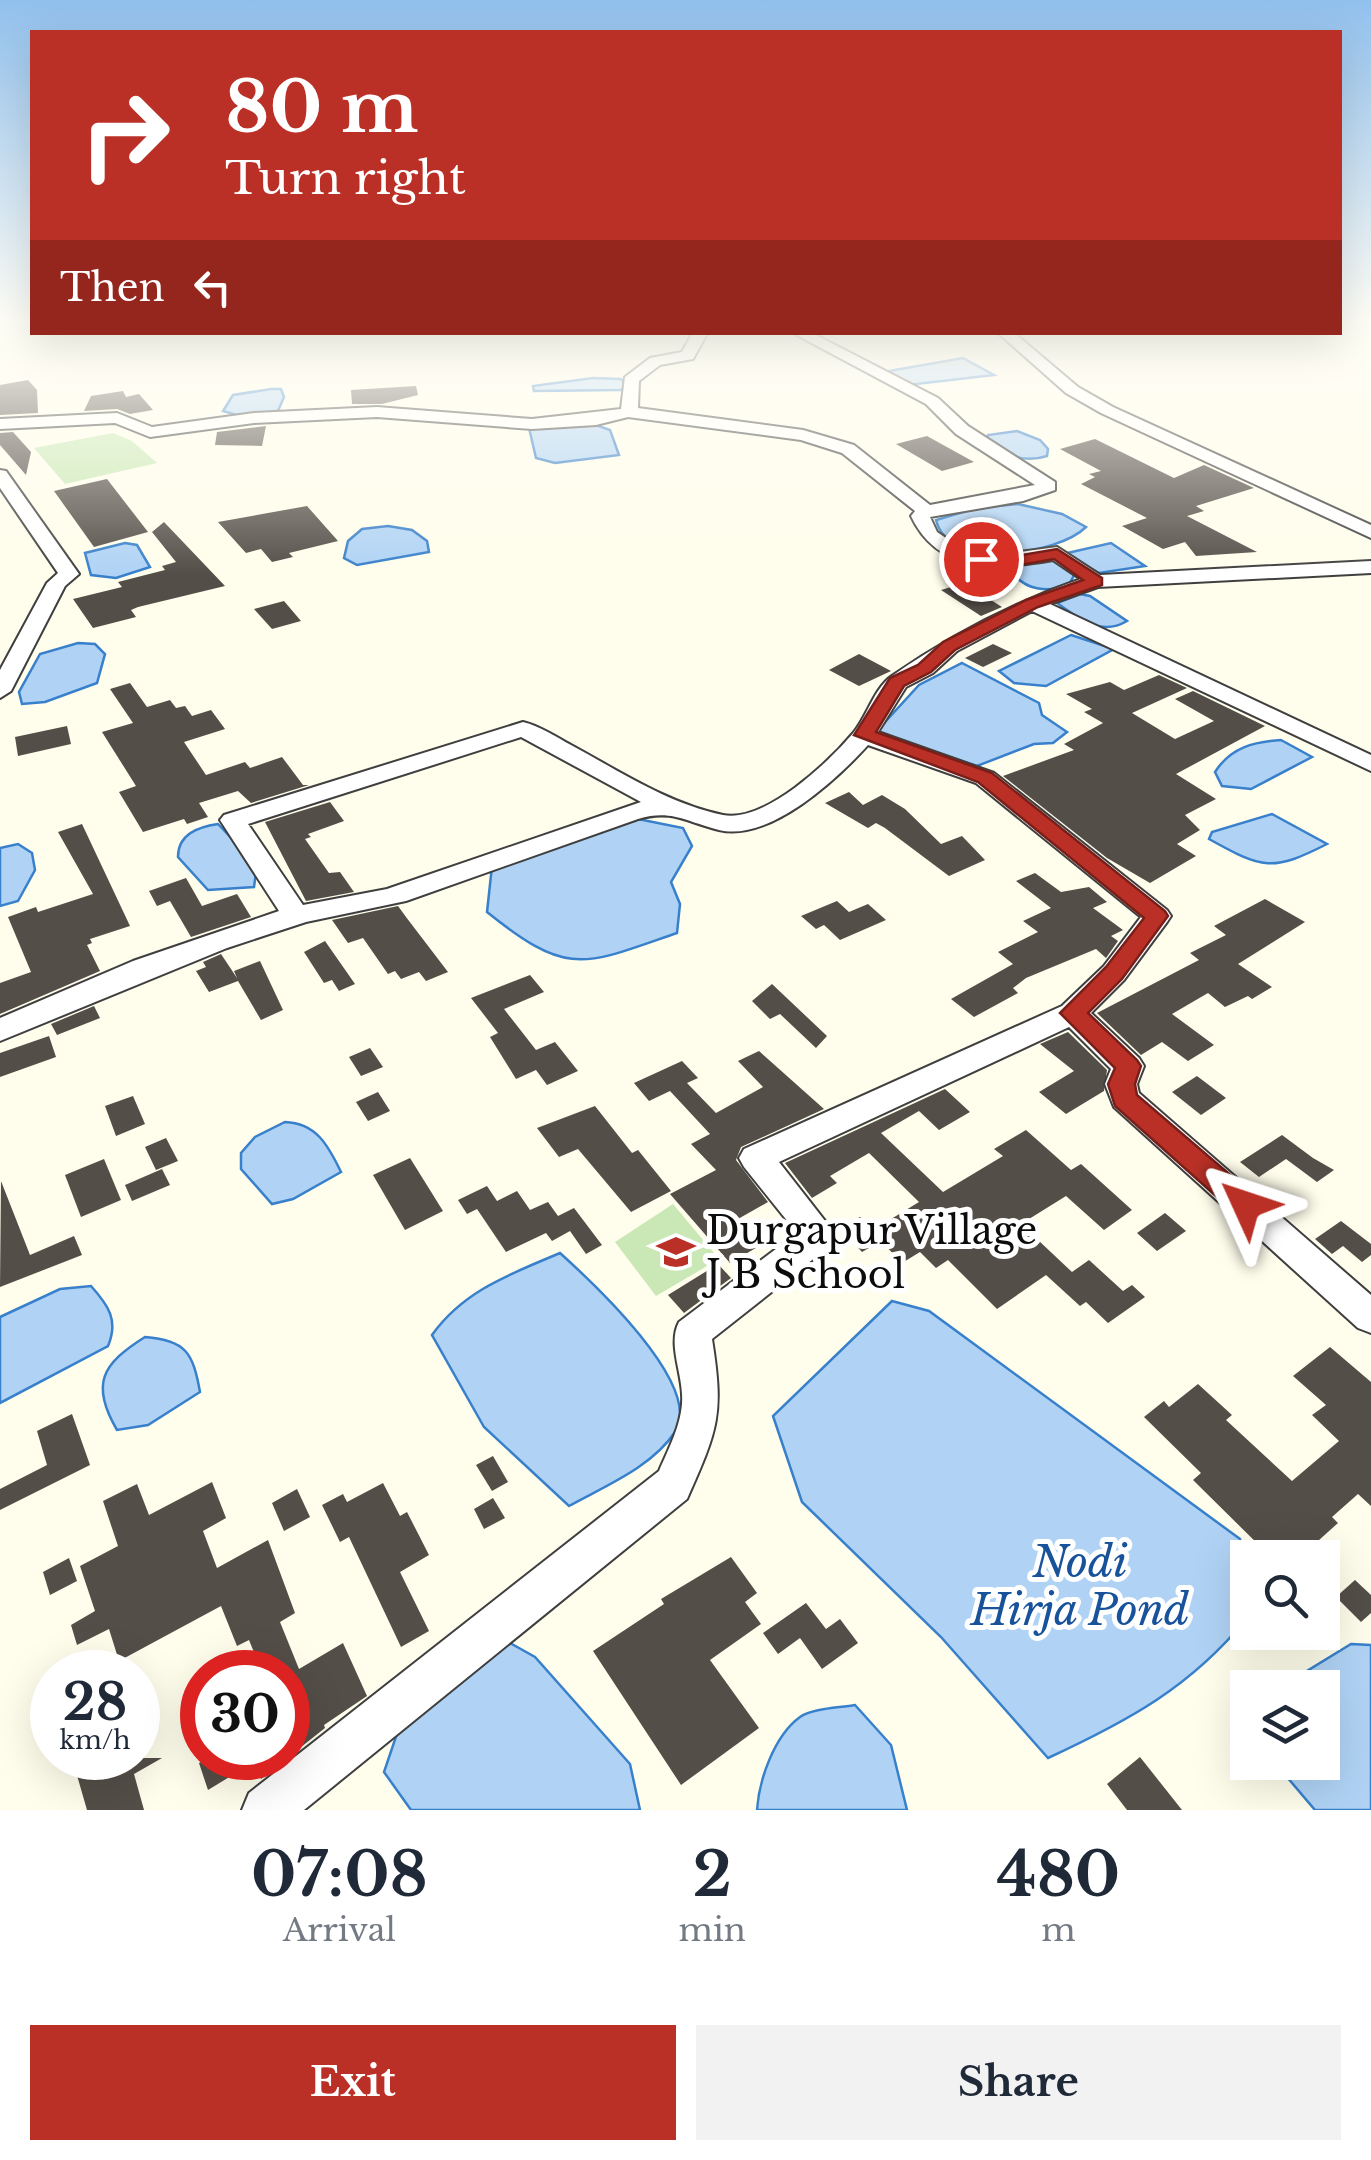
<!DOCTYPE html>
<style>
body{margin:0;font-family:"Libre Baskerville",serif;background:#f2f2f3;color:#1f2937;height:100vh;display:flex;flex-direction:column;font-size:38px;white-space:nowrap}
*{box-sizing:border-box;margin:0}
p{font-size:32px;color:#747a83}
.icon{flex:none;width:55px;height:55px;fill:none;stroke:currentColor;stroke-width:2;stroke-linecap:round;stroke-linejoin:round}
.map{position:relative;height:1810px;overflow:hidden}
.drawer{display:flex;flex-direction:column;background:#fff;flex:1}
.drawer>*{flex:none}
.hud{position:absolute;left:30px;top:30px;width:1312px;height:305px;border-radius:0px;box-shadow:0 10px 40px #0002;background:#ba3026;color:#fff;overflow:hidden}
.controls{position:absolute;left:1230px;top:1540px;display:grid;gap:20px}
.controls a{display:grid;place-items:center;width:110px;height:110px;border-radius:0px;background:#fff;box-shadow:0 10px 40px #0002;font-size:50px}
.speed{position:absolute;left:30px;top:1650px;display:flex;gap:20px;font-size:50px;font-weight:700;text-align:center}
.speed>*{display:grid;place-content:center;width:130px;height:130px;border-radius:50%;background:#fff;box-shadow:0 10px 40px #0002;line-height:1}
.speed small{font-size:25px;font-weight:400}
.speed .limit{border:15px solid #d22;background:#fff;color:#111}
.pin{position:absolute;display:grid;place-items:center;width:85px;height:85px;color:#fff;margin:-42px;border:5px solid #fff;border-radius:50%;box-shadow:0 2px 10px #0007}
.me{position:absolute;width:110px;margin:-55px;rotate:312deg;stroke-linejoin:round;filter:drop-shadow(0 0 8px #0008)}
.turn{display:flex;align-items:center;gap:35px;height:210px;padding:0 30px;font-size:45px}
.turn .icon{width:130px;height:130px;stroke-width:2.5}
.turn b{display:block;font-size:70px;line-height:85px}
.then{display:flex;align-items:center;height:95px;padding:0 30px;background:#0003;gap:20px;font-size:38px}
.eta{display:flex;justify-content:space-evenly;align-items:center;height:170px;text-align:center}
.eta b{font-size:60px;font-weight:800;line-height:70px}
.button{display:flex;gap:20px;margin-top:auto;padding:20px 30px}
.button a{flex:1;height:115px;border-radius:0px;background:#ba3026;color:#fff;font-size:40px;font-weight:800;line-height:115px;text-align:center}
.button a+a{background:#f2f2f3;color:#1f2937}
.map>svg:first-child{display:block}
</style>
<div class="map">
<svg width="1371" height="1810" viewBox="0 0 1371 1810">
<rect width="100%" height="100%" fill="#fffdeb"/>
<g fill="#cae8b5">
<path d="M113 433 132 441 157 463 65 484 34 448Z"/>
<path d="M673 1204 719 1259 656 1296 615 1242Z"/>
</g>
<g fill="#b0d3f5" stroke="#3880cb" stroke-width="2.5">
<path d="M963 358 994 375 908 385 889 371Z"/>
<path d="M593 378 621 379 626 384 621 390 534 391 533 386Z"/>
<path d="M271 389H281L284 397 277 413 240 416 223 411 233 395Z"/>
<path d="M590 423 610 430 619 455 555 463 536 458 529 428Z"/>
<path d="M1017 431 1040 440 1048 449 1047 456C1026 463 1002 456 987 440L988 435Z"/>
<path d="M1018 504 1062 514 1086 527C1058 555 948 571 936 520L977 508Z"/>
<path d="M388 526 412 530 427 541 429 552 357 565 344 558 348 541 362 529Z"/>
<path d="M125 543 137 545 150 567 116 578 91 575 85 553Z"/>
<path d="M1111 543 1145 566 1099 573 1063 554Z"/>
<path d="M1051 558 1076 572 1068 586C1048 592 1024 591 1012 571L1020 565Z"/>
<path d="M1080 594 1090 596 1127 621C1100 637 1079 618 1057 603Z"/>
<path d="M1071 635 1114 649 1046 686 1014 683 999 671Z"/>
<path d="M78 643 95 644 105 654 97 683 45 702 22 704 19 692 40 654Z"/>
<path d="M962 663 1039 703 1042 715 1067 732 1053 743 1034 744 977 766 876 732 919 685Z"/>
<path d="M1281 740 1312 757 1251 789 1222 786 1215 772C1231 747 1254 742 1281 740Z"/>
<path d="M1272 814 1327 844C1272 872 1263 869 1209 839L1212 832Z"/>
<path d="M638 819 683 828 692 846 671 882 680 904 677 933C584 965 569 978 487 912L492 866Z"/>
<path d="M218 824 257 865 254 887 208 890 178 857C178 834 198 827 218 824Z"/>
<path d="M18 844 32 853 35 870 18 901 0 906V848Z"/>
<path d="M285 1122C316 1123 328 1145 341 1172L293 1199 272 1204 241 1169V1153L255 1137Z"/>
<path d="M560 1253C591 1281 705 1386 675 1432 652 1467 605 1486 569 1506L484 1427 432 1335C464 1290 511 1274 560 1253Z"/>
<path d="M91 1286C108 1305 119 1320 108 1346L0 1403V1317L60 1289Z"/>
<path d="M892 1301 929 1311 1240 1539 1247 1618C1191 1687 1128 1721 1048 1758L941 1637 802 1502 773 1416Z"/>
<path d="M145 1337C186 1340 193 1353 200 1392L148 1425 117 1430C90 1384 102 1364 145 1337Z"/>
<path d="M501 1638 535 1657 630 1764 640 1810H411L384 1772 406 1707Z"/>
<path d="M1351 1644 1371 1645V1810H1315L1275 1763 1322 1762V1688L1289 1687 1302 1674Z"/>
<path d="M855 1705 891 1745 907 1810H757C759 1780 774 1736 800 1717 813 1708 839 1708 855 1705Z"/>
</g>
<g fill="#544e48">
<path d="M28 380 37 390 38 413 0 415V385Z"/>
<path d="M416 386 418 395 382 404H352L351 390Z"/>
<path d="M123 391 126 397 139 394 153 410 130 414 117 409 84 411 91 396Z"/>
<path d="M266 426 262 446 215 445 217 432Z"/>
<path d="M13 432 31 452 26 475 0 445V433Z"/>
<path d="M927 436 974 462 942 471 896 444Z"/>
<path d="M1095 439 1174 478 1204 465 1254 488 1196 506 1204 511 1187 516 1257 552 1196 556 1185 542 1163 549 1122 526 1147 518 1081 484 1095 477 1089 474 1101 471 1060 449Z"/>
<path d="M107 479 148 532 94 547 54 491Z"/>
<path d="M307 506 338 541 289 553 293 557 272 562 261 549 246 553 218 522Z"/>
<path d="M164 522 225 586 138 607 131 610 136 617 93 628 73 599 122 587 118 582 165 570 162 566 176 562 152 532Z"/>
<path d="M964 583 1002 607 981 616 941 590Z"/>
<path d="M284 601 301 621 272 629 254 609Z"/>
<path d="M993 644 1012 653 983 667 965 658Z"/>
<path d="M859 654 891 671 859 686 829 670Z"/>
<path d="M1159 675 1187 688 1132 713 1175 739 1214 721 1175 699 1193 691 1265 726 1176 774 1216 799 1185 815 1200 830 1177 844 1196 856 1150 883 1107 858 1003 776 1074 750 1064 744 1103 723 1084 712 1092 709 1066 694 1110 682 1124 690Z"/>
<path d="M130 683 147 707 170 700 176 708 185 706 192 716 211 710 225 729 184 742 206 775 245 762 250 768 282 757 303 785H309L251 803 238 791 199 803 208 817 187 824 184 819 143 832 119 792 136 786 102 732 133 723 110 689Z"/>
<path d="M67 726 71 744 18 756 15 737Z"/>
<path d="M849 792 863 805 882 795 905 809 941 844 962 836 985 860 949 876 885 828 876 823 868 828 825 803Z"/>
<path d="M330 802 344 821 308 834 311 837 305 839 329 873 340 872 354 892 306 901 265 822Z"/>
<path d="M82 824 130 926 90 939 92 943 87 945 100 971 0 1014V983L31 972 8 917 36 907 38 912 93 894 58 832Z"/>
<path d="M1035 873 1061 892 1089 887 1107 902 1093 908 1123 930 1111 936 1118 941 1106 958 1096 949 1026 978 1013 988 1018 993 974 1017 951 999 1013 964 998 952 1038 932 1023 921 1051 908 1016 881Z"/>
<path d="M186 878 202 906 237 894 251 917 191 937 170 901 157 906 149 891Z"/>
<path d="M1265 899 1305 922 1238 964 1272 987 1252 999 1248 996 1225 1007 1208 993 1172 1014 1214 1045 1188 1061 1162 1042 1141 1055 1097 1013 1199 960 1190 953 1226 935 1214 926Z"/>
<path d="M837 901 849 912 868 904 886 920 840 940 824 925 816 929 801 916Z"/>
<path d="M398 906 406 917 448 972 426 981 419 972 401 979 395 971 388 974 363 938 348 943 332 920Z"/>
<path d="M325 941 355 984 339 991 332 980 324 983 304 952Z"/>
<path d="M221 954 237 978 234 971 260 961 283 1010 261 1020 238 981 209 992 196 971 206 967 203 962Z"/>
<path d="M530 975 544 992 504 1009 536 1050 555 1042 578 1071 547 1085 536 1070 516 1079 490 1037 498 1033 471 998Z"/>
<path d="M772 984 827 1036 816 1048 780 1014 770 1019 752 1001Z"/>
<path d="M94 1006 100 1018 57 1035 51 1024Z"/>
<path d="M1068 1032 1107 1070 1104 1091 1066 1114 1039 1092 1074 1071 1040 1044Z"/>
<path d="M49 1036 56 1057 0 1077V1053Z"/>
<path d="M370 1048 383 1067 361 1076 349 1057Z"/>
<path d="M759 1051 824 1109 741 1147 736 1160 768 1202 738 1219 761 1245 730 1263 670 1194 716 1170 691 1144 710 1134 670 1091 649 1101 634 1083 682 1061 698 1078 687 1083 716 1113 763 1087 738 1061Z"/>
<path d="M1197 1076 1226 1098 1201 1115 1172 1092Z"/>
<path d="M945 1089 970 1112 939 1130 919 1111 881 1133 943 1192 1003 1156 994 1149 1026 1130 1071 1170 1081 1164 1132 1210 1104 1230 1066 1196 1021 1224 1072 1272 1089 1260 1123 1291 1132 1285 1145 1297 1108 1323 1086 1302 1080 1306 1046 1275 997 1309 948 1260 936 1268 920 1252 902 1263 881 1241 862 1252 840 1228 860 1217 873 1230 919 1202 869 1153 830 1176 837 1183 812 1198 785 1163Z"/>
<path d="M378 1092 390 1111 368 1121 356 1102Z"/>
<path d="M133 1096 145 1124 116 1136 105 1106Z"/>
<path d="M595 1106 632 1153 638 1150 671 1191 631 1212 578 1149 559 1157 537 1128Z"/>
<path d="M1282 1135 1313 1158 1334 1170 1317 1182 1286 1159 1259 1177 1240 1162Z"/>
<path d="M166 1138 178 1161 156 1170 145 1147Z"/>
<path d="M410 1158 443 1211 405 1230 373 1175Z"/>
<path d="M104 1159 121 1200 81 1217 65 1175Z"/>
<path d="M162 1169 170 1185 132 1201 125 1185Z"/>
<path d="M1 1181 30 1255 74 1236 82 1255 0 1287Z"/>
<path d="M487 1186 497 1201 517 1191 530 1210 548 1202 558 1216 574 1208 602 1245 586 1254 570 1231 552 1241 546 1233 506 1252 477 1209 467 1214 458 1200Z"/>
<path d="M1165 1213 1186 1231 1157 1251 1137 1233Z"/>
<path d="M1341 1221 1371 1244V1255L1362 1262 1343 1246 1332 1254 1315 1239Z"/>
<path d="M718 1264 731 1278 684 1313 668 1295Z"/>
<path d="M1330 1347 1371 1382V1506L1358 1494 1332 1517 1338 1523 1299 1558H1272L1193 1480 1201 1473 1144 1417 1164 1401 1169 1407 1198 1384 1232 1415 1226 1420 1292 1481 1339 1441 1312 1415 1326 1405 1293 1376Z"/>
<path d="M72 1414 90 1465 0 1510V1489L47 1465 37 1431Z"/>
<path d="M493 1456 508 1482 492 1491 476 1465Z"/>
<path d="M212 1482 226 1518 203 1531 217 1568 268 1540 295 1613 280 1622 299 1669 343 1643 367 1696 324 1725 325 1728 296 1751 288 1730V1676L293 1672H262L249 1640 237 1646 221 1606 119 1661 109 1629 77 1645 71 1625 95 1611 80 1566 118 1546 103 1501 137 1484 149 1515Z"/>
<path d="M383 1483 400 1516 407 1512 429 1555 400 1572 429 1631 401 1647 349 1537 340 1542 322 1505 343 1494 347 1502Z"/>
<path d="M297 1489 310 1517 284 1531 272 1503Z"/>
<path d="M493 1498 505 1518 484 1529 474 1509Z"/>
<path d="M731 1557 757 1593 745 1602 761 1624 710 1660 759 1728 681 1785 593 1651 664 1604 661 1599Z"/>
<path d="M69 1558 77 1581 50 1595 43 1572Z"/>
<path d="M1355 1580 1371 1595V1613L1361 1622 1336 1597Z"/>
<path d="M806 1603 826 1629 840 1619 858 1643 822 1669 800 1638 778 1654 763 1633Z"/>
<path d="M1140 1757 1182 1810H1127L1107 1784Z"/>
<path d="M72 1758H162L134 1774 144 1810H87Z"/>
<path d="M208 1758H288L261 1779 254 1762 208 1790 199 1763Z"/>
</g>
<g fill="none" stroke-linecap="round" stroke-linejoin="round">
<g stroke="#3f3f3f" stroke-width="4">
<g id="minor">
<path d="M693 332H708L693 359 660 365 639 381 638 408 803 430 854 445 930 505 1035 485 956 434 926 404 791 332H810L938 398 968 426 1055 482V490L1023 501 930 517 937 532 965 551 998 555 1057 547 1100 575 1371 561V573L1098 587 1050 604 1371 755V771L1032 611 957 651 933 673 906 687 878 732 994 773 1167 910 1171 916 1167 922 1124 980 1091 1013 1139 1058 1144 1066 1137 1084 1139 1093 1371 1295V1333L1358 1328 1114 1107 1105 1084 1111 1069 1069 1027 779 1162 836 1235 831 1245 712 1339C724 1415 718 1429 687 1499L304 1810H242L249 1793 659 1471C669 1448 684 1420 682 1394 681 1370 668 1343 679 1322L797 1233 744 1167 739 1158 744 1149 1062 1006 1104 966 1141 917 976 783 868 745C837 779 770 842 719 830 686 822 672 809 638 819L406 901 306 922 227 948 0 1041V1018L133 961 279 911 220 820 224 815 523 722C540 726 556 737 571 745 619 771 669 804 723 815 765 823 829 762 854 732 867 716 875 687 892 676 951 635 1012 603 1081 579L1053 560C998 570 938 574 911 516L915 511 842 453 801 440 628 417 596 425 532 429 377 417 254 423 150 437 115 423 0 429V419L117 413 152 427 254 413 377 407 532 419 621 409 625 377 650 358 682 352ZM521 737 641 802 387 889 303 905 248 824Z"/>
<path d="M997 332H1013L1078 387 1113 407 1371 525V538L1101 413 1066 393Z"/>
<path d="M0 470 6 471 79 574 65 586 11 691 0 698V670L47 583 58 573 0 488Z"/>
</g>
</g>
<use href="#minor" fill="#fff" fill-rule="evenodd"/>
</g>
<linearGradient id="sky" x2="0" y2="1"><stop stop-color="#91c0ed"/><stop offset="0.56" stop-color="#fffef6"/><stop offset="1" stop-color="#fffef6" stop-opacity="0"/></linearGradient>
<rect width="1371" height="574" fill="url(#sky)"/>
<path fill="#ba3026" stroke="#791f19" stroke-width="2.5" d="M1057 549 1102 578V585L1038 607 955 650 931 672 904 686 876 732 992 773 1165 911 1168 916 1122 979 1088 1013 1137 1060 1141 1066 1135 1084 1137 1095 1256 1197 1260 1205 1256 1213H1235L1115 1106 1108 1084 1115 1068 1060 1013 1106 967 1144 918 978 782 854 735 890 678 918 665 943 642 1026 600 1083 580 1054 559 998 569 975 562V556L999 559Z"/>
<defs>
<g id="school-bare" transform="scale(3)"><path d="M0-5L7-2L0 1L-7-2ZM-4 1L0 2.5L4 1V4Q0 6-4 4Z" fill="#ba3026" stroke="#fff" stroke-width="2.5" paint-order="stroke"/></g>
</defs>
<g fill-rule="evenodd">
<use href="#school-bare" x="676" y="1252"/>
</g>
<g text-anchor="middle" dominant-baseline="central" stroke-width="10" stroke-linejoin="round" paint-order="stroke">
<g font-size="38" fill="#0c0c0c" stroke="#fff" text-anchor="start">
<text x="706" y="1230">Durgapur Village<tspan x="706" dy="44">J B School</tspan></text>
</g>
<g font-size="42" font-style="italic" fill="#17529b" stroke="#fff">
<text x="1080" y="1562">Nodi<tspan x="1080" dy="48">Hirja Pond</tspan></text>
</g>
</g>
</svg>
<div class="controls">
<a><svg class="icon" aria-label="search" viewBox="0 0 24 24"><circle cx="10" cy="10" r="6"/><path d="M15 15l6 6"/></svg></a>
<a><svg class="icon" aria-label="layers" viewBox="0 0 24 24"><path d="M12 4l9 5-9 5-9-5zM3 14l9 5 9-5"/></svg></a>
</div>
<div class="speed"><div>28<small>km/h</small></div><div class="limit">30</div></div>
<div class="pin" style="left:981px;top:559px;background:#d93025"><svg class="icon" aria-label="arrive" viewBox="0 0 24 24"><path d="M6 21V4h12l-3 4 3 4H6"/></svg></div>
<svg class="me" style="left:1246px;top:1205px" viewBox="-20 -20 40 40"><path d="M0-17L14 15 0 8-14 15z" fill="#ba3026" stroke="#fff" stroke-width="4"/></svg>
<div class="hud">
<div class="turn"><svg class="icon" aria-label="right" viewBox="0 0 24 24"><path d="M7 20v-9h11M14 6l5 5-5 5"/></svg><div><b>80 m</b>Turn right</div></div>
<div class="then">Then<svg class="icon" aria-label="left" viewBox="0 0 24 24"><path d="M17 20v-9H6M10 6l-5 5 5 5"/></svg></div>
</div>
</div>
<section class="drawer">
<div class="eta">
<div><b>07:08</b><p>Arrival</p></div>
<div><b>2</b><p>min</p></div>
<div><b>480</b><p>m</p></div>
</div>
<div class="button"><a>Exit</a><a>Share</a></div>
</section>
